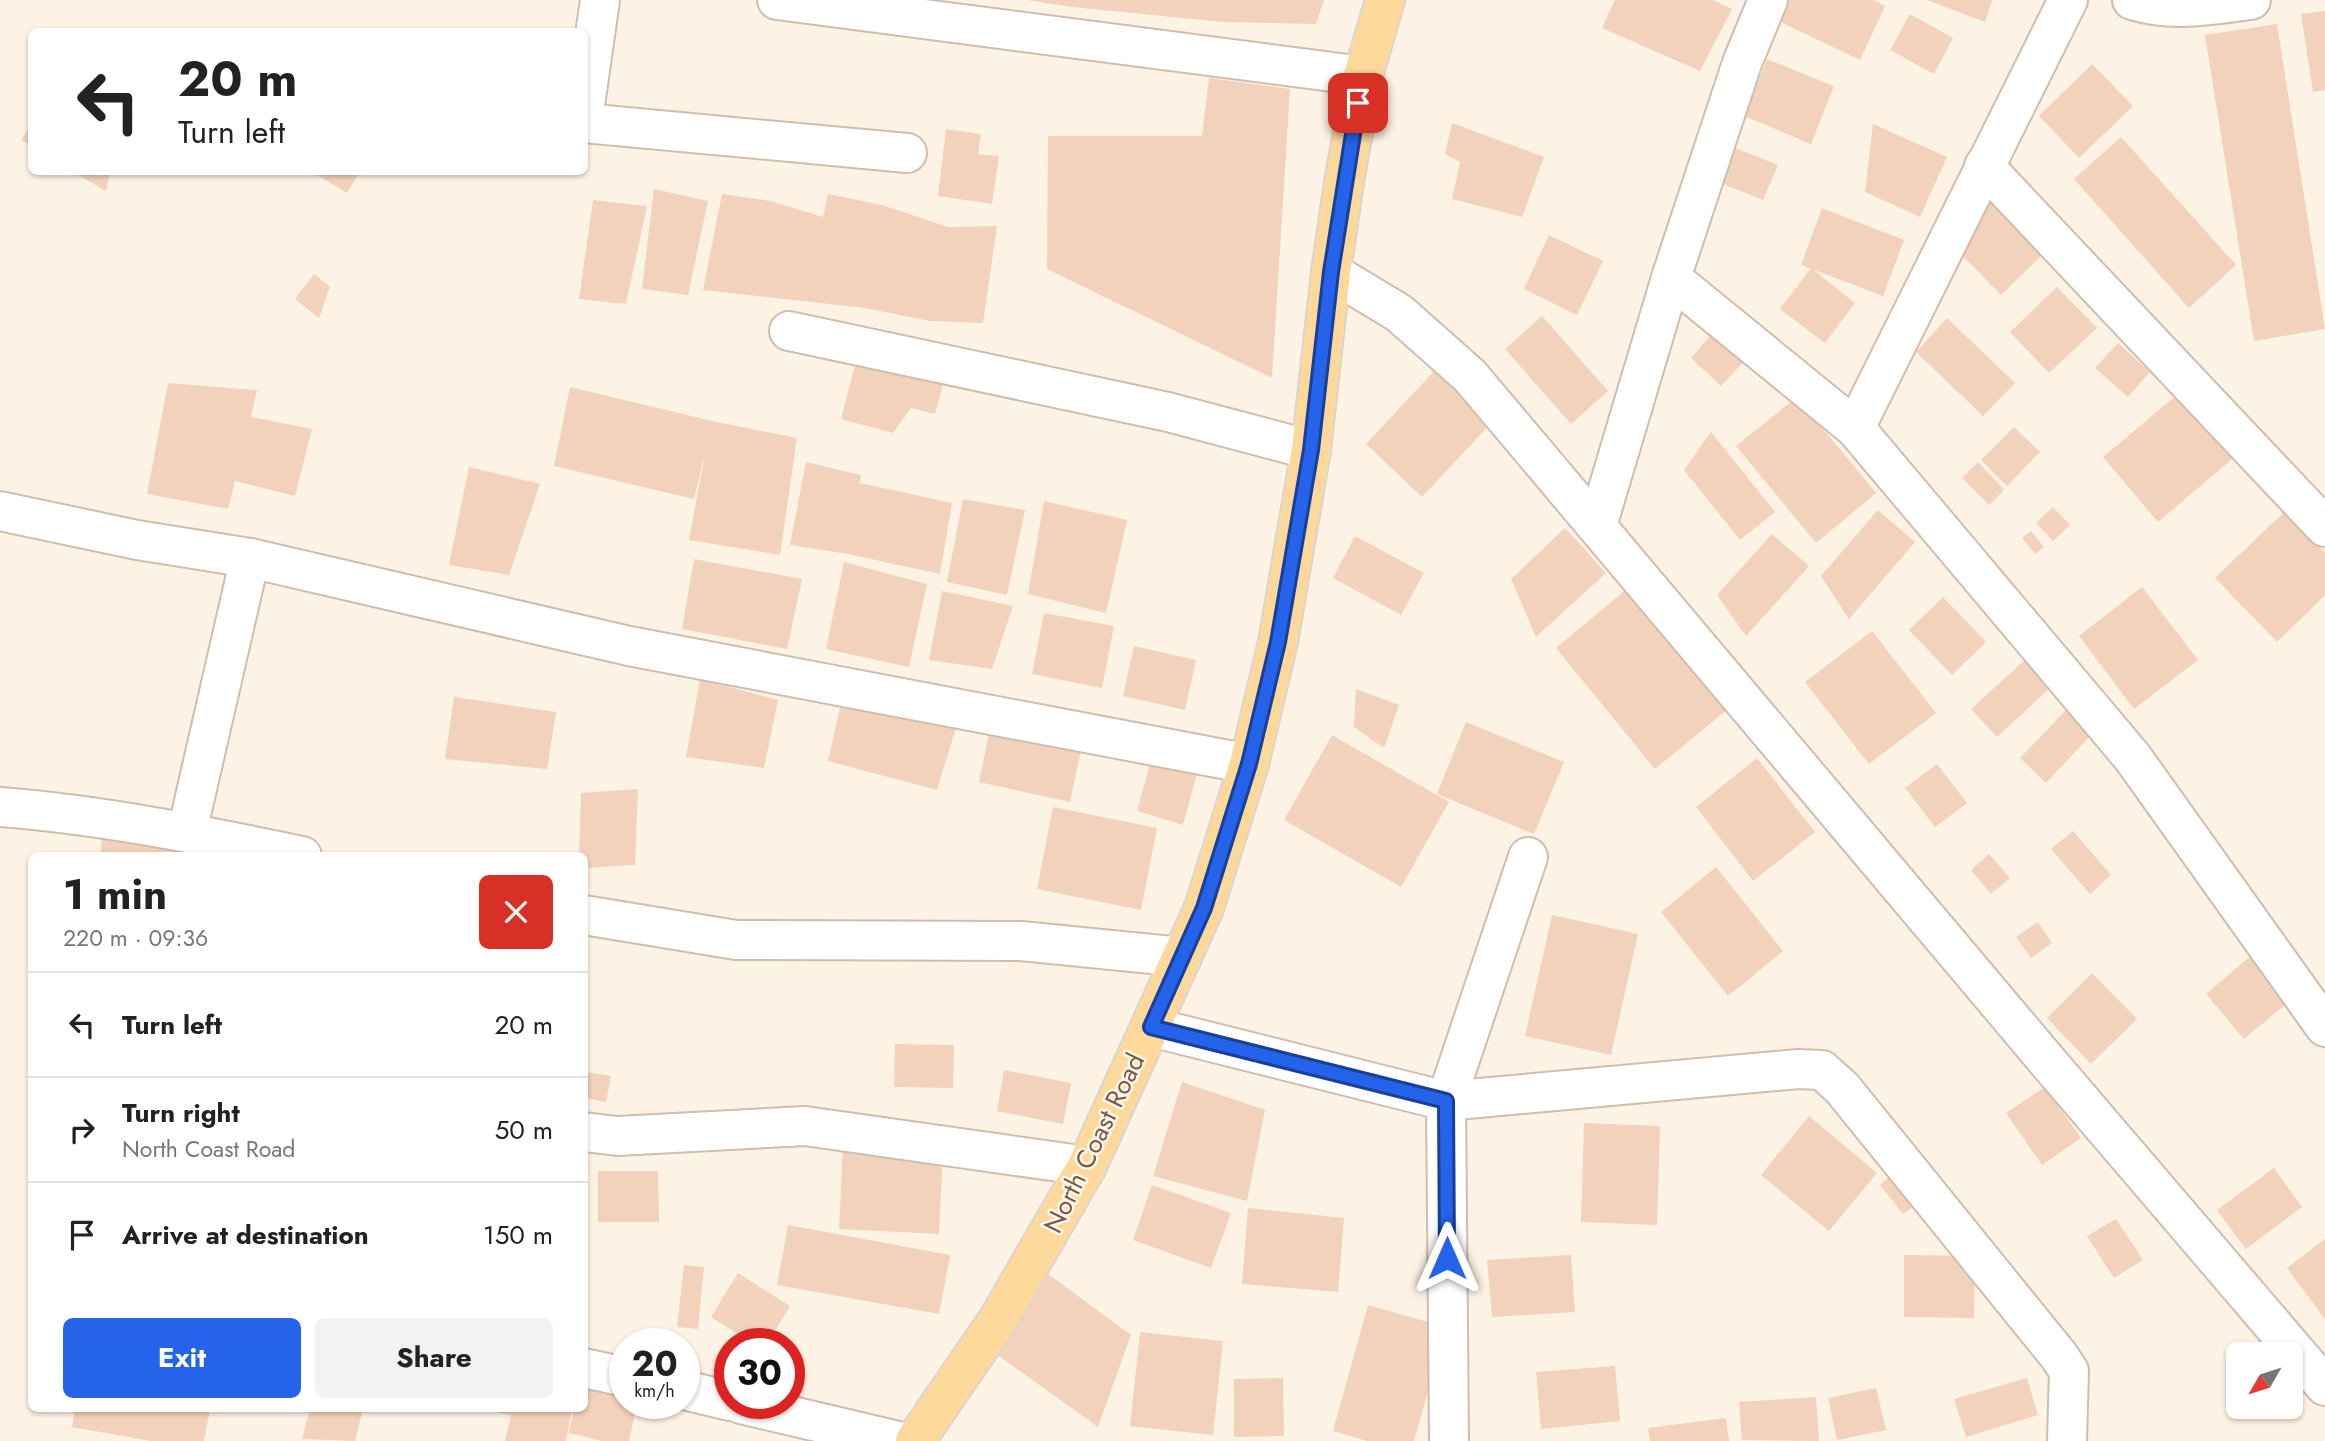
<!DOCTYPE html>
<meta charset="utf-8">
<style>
body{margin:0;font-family:Jost,sans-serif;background:#f2f2f2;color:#222;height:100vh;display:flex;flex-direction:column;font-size:26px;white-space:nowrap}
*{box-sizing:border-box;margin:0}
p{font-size:23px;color:#767676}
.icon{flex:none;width:38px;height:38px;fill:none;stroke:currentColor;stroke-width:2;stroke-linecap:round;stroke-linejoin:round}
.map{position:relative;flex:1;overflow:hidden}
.sheet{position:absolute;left:28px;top:852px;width:560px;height:560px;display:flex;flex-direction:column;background:#fff;border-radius:10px;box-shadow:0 2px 5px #0004}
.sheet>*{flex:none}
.hud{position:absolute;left:28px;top:28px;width:560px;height:147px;border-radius:10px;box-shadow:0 2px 5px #0004;background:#fff;color:#222;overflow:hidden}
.needle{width:46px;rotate:231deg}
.fabs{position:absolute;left:2226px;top:1342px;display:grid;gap:14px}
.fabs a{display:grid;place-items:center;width:77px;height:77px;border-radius:10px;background:#fff;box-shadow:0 2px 5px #0004;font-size:35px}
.speed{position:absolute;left:609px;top:1328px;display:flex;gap:14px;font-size:35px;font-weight:700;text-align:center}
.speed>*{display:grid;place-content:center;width:91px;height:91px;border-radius:50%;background:#fff;box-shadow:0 2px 5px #0004;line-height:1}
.speed small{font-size:18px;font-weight:400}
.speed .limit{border:10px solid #d22;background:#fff;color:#111}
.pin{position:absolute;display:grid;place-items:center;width:60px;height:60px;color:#fff;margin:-30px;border-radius:14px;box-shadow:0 4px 10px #0006}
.me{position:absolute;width:77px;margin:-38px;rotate:0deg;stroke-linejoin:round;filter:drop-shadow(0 0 5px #0008)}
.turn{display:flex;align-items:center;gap:24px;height:147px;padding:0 35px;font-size:32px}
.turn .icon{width:91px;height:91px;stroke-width:2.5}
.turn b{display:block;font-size:49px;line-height:60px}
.round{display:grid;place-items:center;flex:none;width:74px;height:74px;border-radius:10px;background:#f2f2f2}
.overview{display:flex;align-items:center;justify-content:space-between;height:119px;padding:0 35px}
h1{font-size:42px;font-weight:700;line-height:52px}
.action{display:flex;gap:14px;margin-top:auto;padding:14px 35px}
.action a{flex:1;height:80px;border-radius:10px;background:#2563eb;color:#fff;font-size:28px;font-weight:700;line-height:80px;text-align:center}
.action a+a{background:#f2f2f2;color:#222}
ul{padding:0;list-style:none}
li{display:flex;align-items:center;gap:21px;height:105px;padding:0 35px;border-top:2px solid #e0e0e0}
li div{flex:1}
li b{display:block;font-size:26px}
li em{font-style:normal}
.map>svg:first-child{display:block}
</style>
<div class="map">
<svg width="2325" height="1441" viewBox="0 0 2325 1441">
<rect width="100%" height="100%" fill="#fdf3e4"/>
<g fill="#f2d2bb">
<path d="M1027 0H1324L1316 24 1222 22 1072 7Z"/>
<path d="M1615 0H1713L1732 9 1700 71 1602 28Z"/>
<path d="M1786 0H1873L1885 6 1860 60 1776 20Z"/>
<path d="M1927 0H1992L1985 22Z"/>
<path d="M2325 11V90L2313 92 2301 14Z"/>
<path d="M1910 14 1953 38 1934 74 1890 50Z"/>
<path d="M2277 24 2325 329 2254 341 2205 35Z"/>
<path d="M1767 59 1834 86 1811 144 1744 116Z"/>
<path d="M2092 64 2133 106 2079 158 2039 116Z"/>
<path d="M1209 78 1290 89 1272 378 1047 269 1048 136H1202Z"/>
<path d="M32 123V146L21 140Z"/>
<path d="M1452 123 1544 157 1522 217 1452 199 1460 162 1445 154Z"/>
<path d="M1873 124 1947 157 1920 217 1865 192Z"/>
<path d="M946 129 981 134 978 154 999 156 992 204 938 196Z"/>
<path d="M2121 137 2236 265 2189 308 2074 179Z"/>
<path d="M1733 147 1778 165 1763 200 1718 182Z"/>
<path d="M73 172H110L106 191Z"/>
<path d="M320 172H360L347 193 317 175Z"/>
<path d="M1984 183 2048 249 2001 295 1954 247Z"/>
<path d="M654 189 708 201 688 295 642 289Z"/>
<path d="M722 194 771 201 823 217 828 194 882 205 948 227 997 226 983 323 930 321 865 308 703 290Z"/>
<path d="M593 200 647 206 626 304 579 299Z"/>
<path d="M1822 208 1904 240 1883 296 1801 265Z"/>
<path d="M1549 235 1603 261 1577 315 1524 289Z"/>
<path d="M1811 268 1855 303 1825 343 1780 309Z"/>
<path d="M314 274 330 287 319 318 295 299Z"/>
<path d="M2057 287 2097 328 2049 373 2010 332Z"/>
<path d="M1542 316 1608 391 1571 424 1505 349Z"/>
<path d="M1947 318 2015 383 1983 416 1916 352Z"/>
<path d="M1718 327 1749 356 1721 386 1691 358Z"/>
<path d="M2118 343 2150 372 2128 397 2095 368Z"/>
<path d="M857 358 944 381 935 414 911 408 893 433 841 419Z"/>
<path d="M1440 365 1496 418 1422 497 1366 444Z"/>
<path d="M168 383 257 390 251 417 312 429 295 496 235 481 228 509 147 494Z"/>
<path d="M570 387 712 421 797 438 780 555 689 540 706 449 694 499 554 466Z"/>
<path d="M2184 389 2238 454 2158 522 2103 457Z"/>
<path d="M1797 397 1876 493 1816 543 1736 446Z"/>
<path d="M2014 427 2040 452 2007 486 1981 460Z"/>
<path d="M1711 432 1775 512 1740 540 1684 470Z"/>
<path d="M806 462 861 475 860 483 952 503 940 574 848 554 790 545Z"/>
<path d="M1978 462 2004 490 1989 505 1962 478Z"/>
<path d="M469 467 540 484 509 575 449 565Z"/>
<path d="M963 499 1025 510 1007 595 947 582Z"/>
<path d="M1044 501 1127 520 1106 613 1028 594Z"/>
<path d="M2053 507 2070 525 2053 541 2036 523Z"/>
<path d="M1878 510 1915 542 1849 619 1821 576Z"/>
<path d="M2285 511 2325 552V595L2277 642 2215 578Z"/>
<path d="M1565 528 1606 573 1536 637 1511 579Z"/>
<path d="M2031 531 2044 547 2035 554 2022 538Z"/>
<path d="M1772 534 1809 566 1746 636 1717 595Z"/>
<path d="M1355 536 1424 573 1401 615 1333 578Z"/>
<path d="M694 559 802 579 787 649 682 629Z"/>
<path d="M844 562 927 584 909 667 826 649Z"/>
<path d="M1629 587 1728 709 1655 769 1556 648Z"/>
<path d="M2142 587 2198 660 2134 709 2079 636Z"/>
<path d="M942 591 1013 606 992 669 929 660Z"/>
<path d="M1943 597 1986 642 1952 675 1909 630Z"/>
<path d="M1044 613 1114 626 1102 688 1032 674Z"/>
<path d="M1872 631 1936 713 1869 764 1805 682Z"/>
<path d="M1134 646 1196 660 1185 710 1123 696Z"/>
<path d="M2026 659 2052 686 1997 737 1971 709Z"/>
<path d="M700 679 778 700 764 768 686 757Z"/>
<path d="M1356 689 1399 705 1384 748 1354 727Z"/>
<path d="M843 694 959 718 937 790 828 761Z"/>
<path d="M454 697 556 712 547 769 445 759Z"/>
<path d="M2066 710 2092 734 2046 783 2020 758Z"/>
<path d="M1466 722 1564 762 1534 834 1437 794Z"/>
<path d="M991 724 1082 745 1070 802 979 782Z"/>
<path d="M1332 735 1449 802 1401 887 1284 820Z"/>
<path d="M1153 753 1199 766 1183 825 1137 811Z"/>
<path d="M1757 758 1815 832 1753 881 1696 807Z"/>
<path d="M1937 764 1967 803 1935 827 1905 788Z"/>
<path d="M638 789 635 865 584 868V856H579L581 793Z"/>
<path d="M1053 807 1157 828 1141 910 1037 889Z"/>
<path d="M104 822 184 837 181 856H100Z"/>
<path d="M2073 831 2111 875 2090 894 2051 849Z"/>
<path d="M1989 854 2010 878 1991 894 1971 870Z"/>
<path d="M1716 867 1783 951 1728 996 1661 912Z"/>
<path d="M1552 915 1638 934 1611 1055 1525 1036Z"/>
<path d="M2038 922 2052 943 2031 958 2016 937Z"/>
<path d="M2253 954 2291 1000 2244 1039 2206 994Z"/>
<path d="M2092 973 2137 1019 2091 1064 2047 1018Z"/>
<path d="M895 1044 954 1045 953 1088 894 1087Z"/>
<path d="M1004 1070 1071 1083 1063 1124 997 1111Z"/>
<path d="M586 1072 611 1076 606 1102 584 1098Z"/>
<path d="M1182 1082 1265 1110 1247 1201 1153 1176Z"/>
<path d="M2045 1087 2081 1138 2042 1165 2006 1113Z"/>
<path d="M1809 1116 1877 1173 1829 1231 1761 1175Z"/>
<path d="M1584 1123 1660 1126 1657 1225 1581 1222Z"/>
<path d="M843 1147 943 1153 939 1234 839 1229Z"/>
<path d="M2274 1168 2302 1207 2246 1249 2217 1210Z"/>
<path d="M598 1171H658L659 1222H598Z"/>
<path d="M1897 1171 1921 1200 1903 1214 1880 1185Z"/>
<path d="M1152 1185 1231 1213 1211 1268 1133 1240Z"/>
<path d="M1248 1208 1344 1218 1338 1292 1242 1284Z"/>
<path d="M2116 1219 2143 1260 2114 1278 2087 1236Z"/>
<path d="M788 1225 950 1255 939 1314 777 1285Z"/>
<path d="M2325 1239V1319L2287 1268Z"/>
<path d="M1571 1255 1575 1312 1492 1317 1487 1260Z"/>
<path d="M1904 1255 1975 1256 1974 1318 1904 1317Z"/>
<path d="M684 1265 704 1267 698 1329 677 1327Z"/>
<path d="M738 1273 790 1306 767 1344H754L711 1317Z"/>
<path d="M1048 1274 1131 1335 1098 1427 992 1351Z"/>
<path d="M1368 1305 1446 1327 1414 1441H1367L1333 1431Z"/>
<path d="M1140 1332 1223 1341 1213 1435 1130 1426Z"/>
<path d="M1615 1366 1620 1421 1541 1429 1536 1372Z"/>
<path d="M1283 1378 1284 1436 1234 1437V1379Z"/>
<path d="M2027 1378 2038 1415 1966 1437 1954 1399Z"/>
<path d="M1876 1388 1886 1430 1837 1440 1828 1398Z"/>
<path d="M584 1389 625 1398V1404H637L629 1441H602L569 1433 574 1409H584Z"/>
<path d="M1816 1397 1819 1441 1742 1440 1739 1402Z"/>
<path d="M75 1409H210L204 1441H151L72 1427Z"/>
<path d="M310 1409H363L355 1441 302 1439Z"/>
<path d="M481 1409H572L566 1441H505L511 1415Z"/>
<path d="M1726 1418 1729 1441H1650L1648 1428Z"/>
</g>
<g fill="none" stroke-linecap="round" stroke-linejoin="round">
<g stroke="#d0bdad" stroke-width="42">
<g id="minor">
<path d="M777 0 1363 76"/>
<path d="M1768 0 1742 63 1671 278 1855 428 2133 758 2325 1027"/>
<path d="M2132 0C2172 13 2211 5 2251 0"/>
<path d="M584 112 600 0"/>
<path d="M584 123 907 153"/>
<path d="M1984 166 2325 527"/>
<path d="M1331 272 1399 313 1470 376 2048 1062 2325 1386"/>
<path d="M789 331 1168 412 1311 450"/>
<path d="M1855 428 2068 0"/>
<path d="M0 511 137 540 250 558 629 646 1249 764"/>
<path d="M1597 526 1671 278"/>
<path d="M0 807C102 815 202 835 302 856"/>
<path d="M187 832 250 558"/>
<path d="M584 915 736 940 1021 941 1182 957"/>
<path d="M1151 1027 1446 1101 1798 1069 1822 1070 1842 1088 2059 1356 2069 1371 2067 1441"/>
<path d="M584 1132 617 1136 805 1126 1087 1166"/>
<path d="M584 1368 625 1377"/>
<path d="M684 1390 730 1401"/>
<path d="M741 1404 898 1441"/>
<path d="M1449 1441 1446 1101 1528 857"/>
</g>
</g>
<g stroke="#dbd4d0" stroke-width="42">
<path id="major" d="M915 1441 998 1320 1087 1166 1204 908 1249 764 1278 642 1311 450 1331 272 1344 182 1363 76 1385 0"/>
</g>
<use href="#minor" stroke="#fff" stroke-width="38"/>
<use href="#major" stroke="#fcd99b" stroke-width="38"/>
</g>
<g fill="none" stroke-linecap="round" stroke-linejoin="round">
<g stroke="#184099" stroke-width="18">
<path id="route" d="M1358 103 1331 272 1311 450 1278 642 1249 764 1204 908 1151 1027 1446 1101 1447 1258"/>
</g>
<use href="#route" stroke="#2563eb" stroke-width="12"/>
</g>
<g text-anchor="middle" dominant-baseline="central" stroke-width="5" stroke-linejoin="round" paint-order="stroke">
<g font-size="26" fill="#755949" stroke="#fff7ea">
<text transform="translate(1094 1143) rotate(-64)">North Coast Road</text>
</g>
</g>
</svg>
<div class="fabs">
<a><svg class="needle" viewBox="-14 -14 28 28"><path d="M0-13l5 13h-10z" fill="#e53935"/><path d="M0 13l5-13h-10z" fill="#767676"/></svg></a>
</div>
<div class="speed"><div>20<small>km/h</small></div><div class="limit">30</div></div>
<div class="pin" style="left:1358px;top:103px;background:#d93025"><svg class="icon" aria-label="arrive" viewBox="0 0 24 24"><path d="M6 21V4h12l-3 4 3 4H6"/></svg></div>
<svg class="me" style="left:1447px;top:1258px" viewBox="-20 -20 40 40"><path d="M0-17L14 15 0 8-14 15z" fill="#2563eb" stroke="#fff" stroke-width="4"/></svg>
<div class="hud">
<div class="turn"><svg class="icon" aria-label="left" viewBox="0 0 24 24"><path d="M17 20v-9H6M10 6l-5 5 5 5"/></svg><div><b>20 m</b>Turn left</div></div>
</div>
<section class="sheet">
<div class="overview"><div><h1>1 min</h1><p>220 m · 09:36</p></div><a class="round" style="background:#d93025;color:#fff"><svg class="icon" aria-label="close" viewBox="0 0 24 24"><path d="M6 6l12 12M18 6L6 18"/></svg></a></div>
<ul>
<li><svg class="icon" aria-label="left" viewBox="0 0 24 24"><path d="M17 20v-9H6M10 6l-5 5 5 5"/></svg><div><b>Turn left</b></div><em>20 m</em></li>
<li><svg class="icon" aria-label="right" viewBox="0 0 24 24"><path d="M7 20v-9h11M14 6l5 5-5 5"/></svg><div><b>Turn right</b><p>North Coast Road</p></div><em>50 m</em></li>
<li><svg class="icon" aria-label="arrive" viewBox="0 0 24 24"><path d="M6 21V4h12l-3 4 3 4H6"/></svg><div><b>Arrive at destination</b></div><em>150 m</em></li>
</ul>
<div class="action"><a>Exit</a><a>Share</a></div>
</section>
</div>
